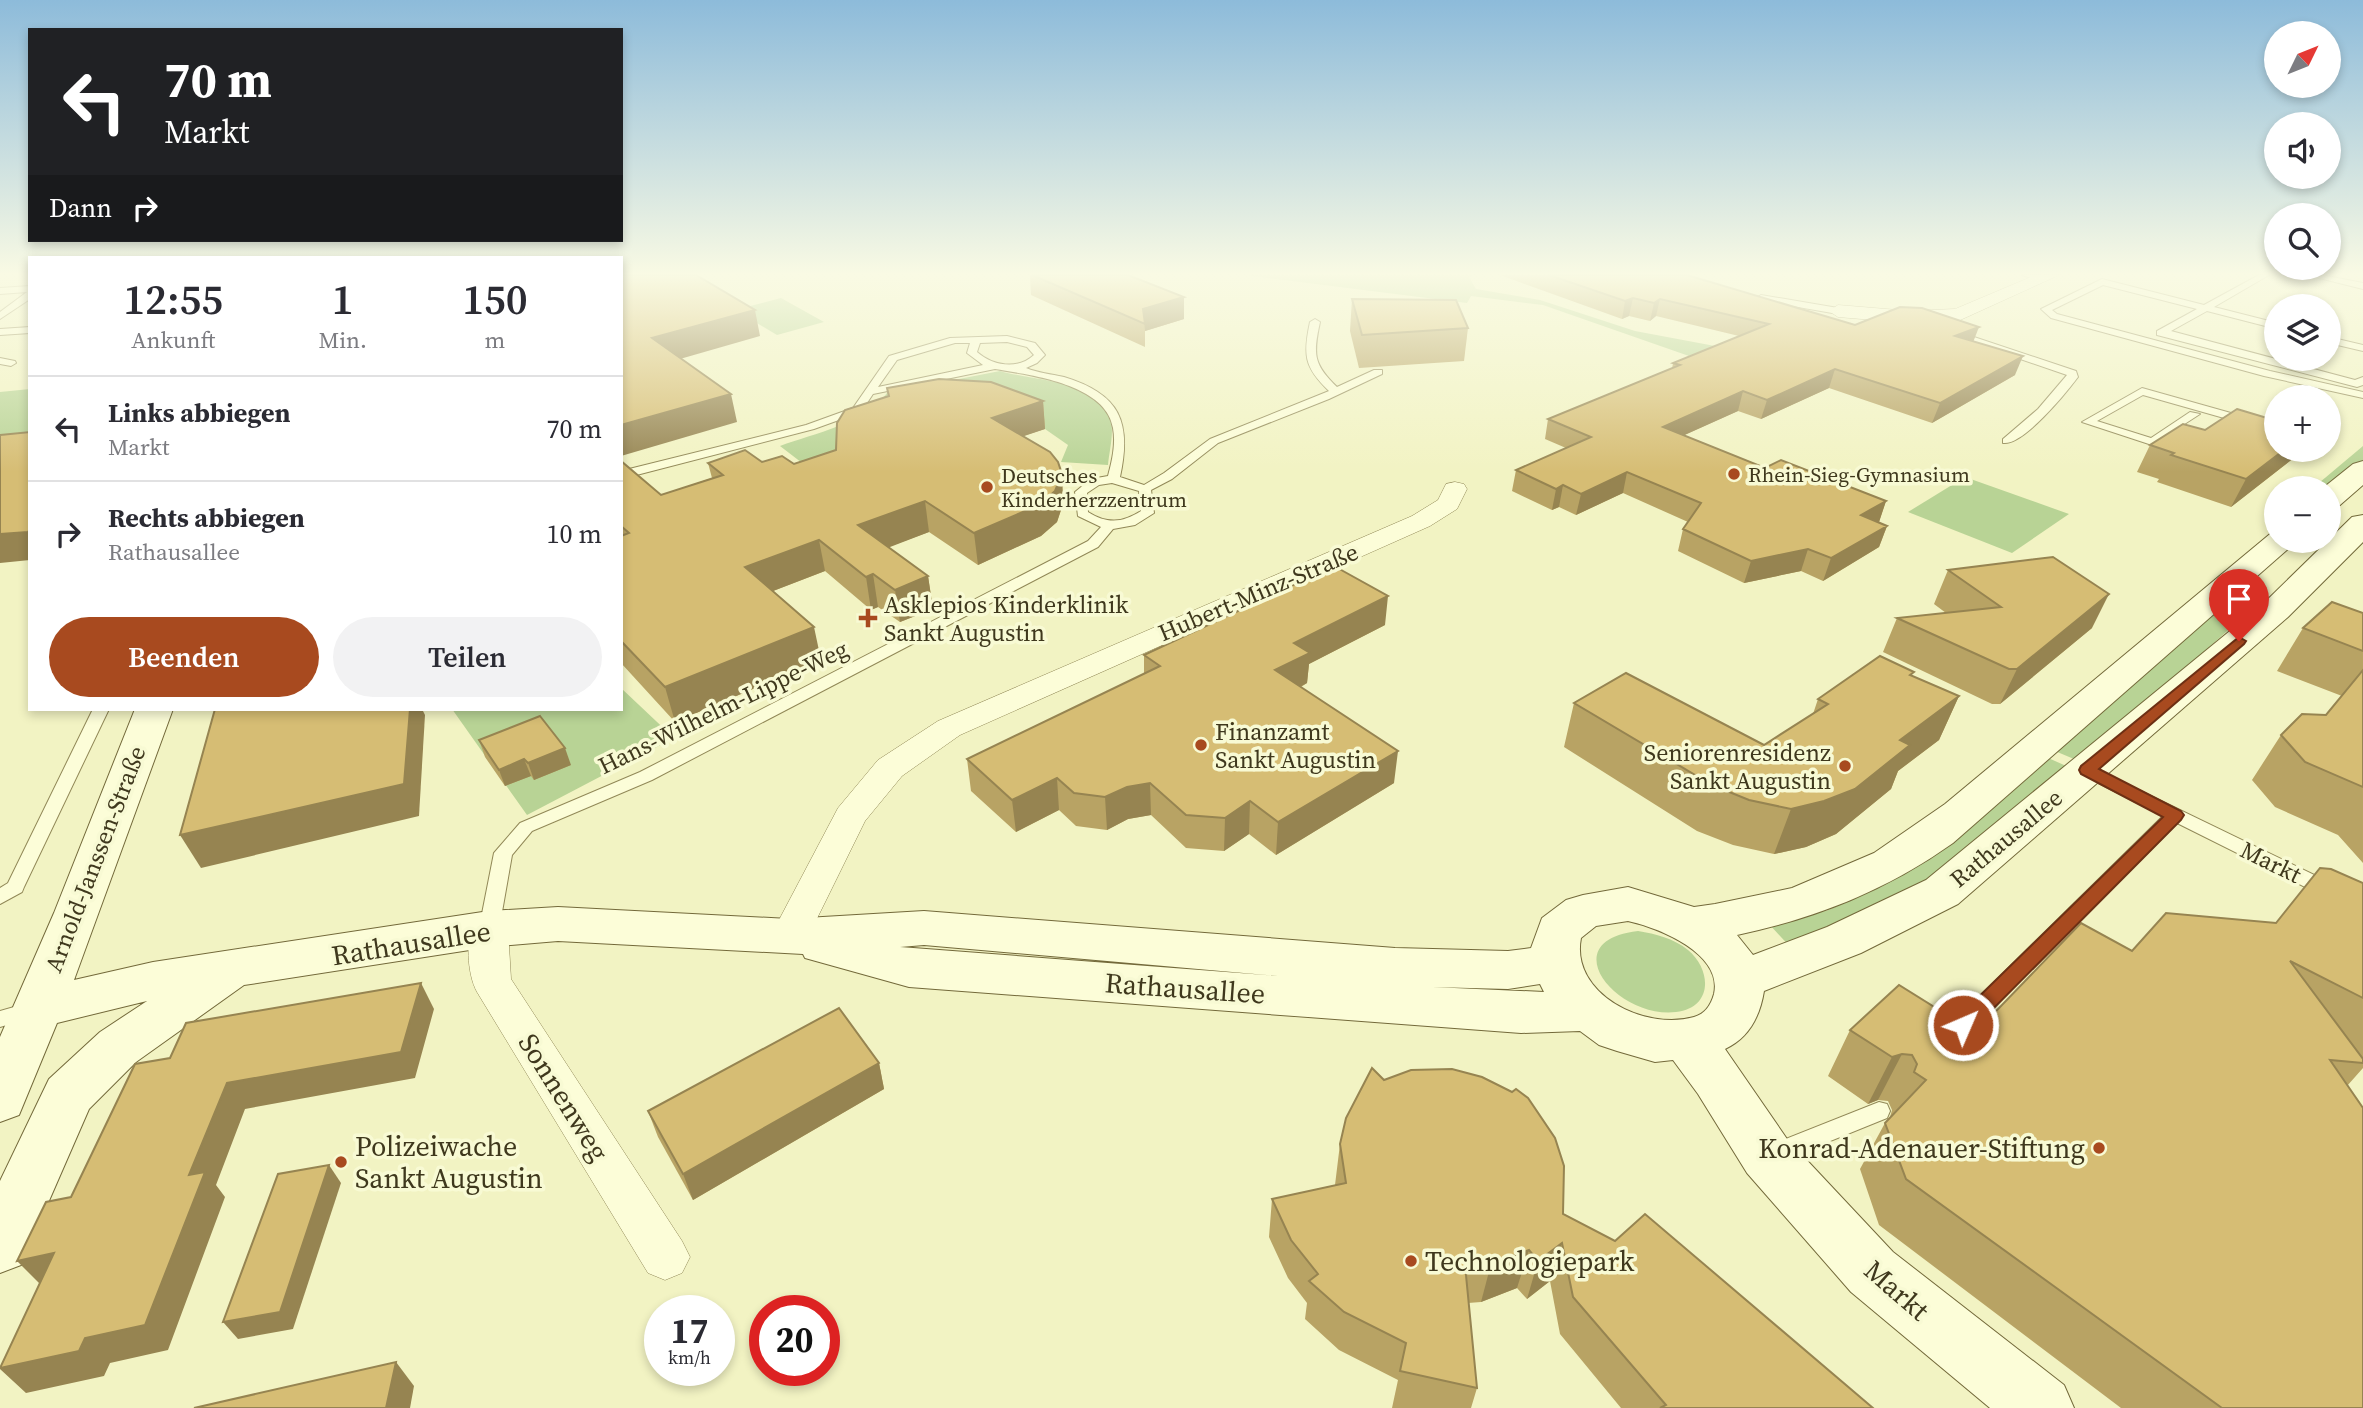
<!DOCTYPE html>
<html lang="de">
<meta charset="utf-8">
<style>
body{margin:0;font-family:"Source Serif 4",serif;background:#f2f2f3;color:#2b2b33;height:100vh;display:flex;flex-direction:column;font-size:26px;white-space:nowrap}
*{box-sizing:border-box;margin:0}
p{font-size:23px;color:#7c7c81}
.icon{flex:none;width:38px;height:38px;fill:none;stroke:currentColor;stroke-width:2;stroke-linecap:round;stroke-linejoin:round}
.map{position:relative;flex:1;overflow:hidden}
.panel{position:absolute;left:28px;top:256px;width:595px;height:455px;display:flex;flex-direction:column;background:#fff;border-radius:0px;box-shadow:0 4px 10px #0003}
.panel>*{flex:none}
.banner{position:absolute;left:28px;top:28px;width:595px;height:214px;border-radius:0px;box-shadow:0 4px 10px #0003;background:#202124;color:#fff;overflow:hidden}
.needle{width:46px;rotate:47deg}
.controls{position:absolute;left:2264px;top:21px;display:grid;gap:14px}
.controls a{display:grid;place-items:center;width:77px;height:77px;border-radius:50%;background:#fff;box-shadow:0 4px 10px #0003;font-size:35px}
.speed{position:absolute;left:644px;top:1295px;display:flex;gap:14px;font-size:35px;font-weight:700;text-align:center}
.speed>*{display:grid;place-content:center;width:91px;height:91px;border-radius:50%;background:#fff;box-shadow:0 4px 10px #0003;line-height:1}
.speed small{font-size:18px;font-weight:400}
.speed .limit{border:10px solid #d22;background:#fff;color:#111}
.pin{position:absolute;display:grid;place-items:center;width:60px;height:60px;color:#fff;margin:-72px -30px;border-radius:50% 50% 50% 0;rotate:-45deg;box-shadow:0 0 7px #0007}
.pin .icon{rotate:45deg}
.me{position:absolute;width:77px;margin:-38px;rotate:45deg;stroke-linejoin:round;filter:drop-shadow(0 0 5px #0008)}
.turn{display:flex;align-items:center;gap:24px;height:147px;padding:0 21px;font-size:32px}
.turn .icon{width:91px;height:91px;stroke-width:2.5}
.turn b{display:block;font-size:49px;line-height:60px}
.then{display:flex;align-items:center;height:66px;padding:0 21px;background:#0003;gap:14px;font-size:26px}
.eta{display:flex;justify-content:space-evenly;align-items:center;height:119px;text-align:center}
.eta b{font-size:42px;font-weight:600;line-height:49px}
.cta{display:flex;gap:14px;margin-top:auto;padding:14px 21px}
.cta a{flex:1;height:80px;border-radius:42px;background:#a84a1f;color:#fff;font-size:28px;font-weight:600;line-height:80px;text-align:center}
.cta a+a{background:#f2f2f3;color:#2b2b33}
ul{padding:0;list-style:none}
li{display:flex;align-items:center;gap:21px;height:105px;padding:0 21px;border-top:2px solid #e1e1e2}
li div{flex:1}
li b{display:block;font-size:26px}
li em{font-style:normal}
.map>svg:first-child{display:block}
</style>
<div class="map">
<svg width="2363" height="1408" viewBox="0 0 2363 1408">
<rect width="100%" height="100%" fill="#f2f3c3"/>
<g fill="#b8d395">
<path d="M1245 275H1473L1469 277 1476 289 1540 300 1635 331 1715 346 1689 356 1543 305 1471 296 1467 303Z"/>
<path d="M781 298 824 322 777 335 735 310Z"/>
<path d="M1000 371C1033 381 1100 379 1111 421 1114 434 1109 453 1108 465L1061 462 1068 445 1045 429 1004 410 823 479 780 446C815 433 864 424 887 393Z"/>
<path d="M30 389V436L0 450V392Z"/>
<path d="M2363 446V461L2329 488H2313Z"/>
<path d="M1965 477 2069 514 2012 553 1908 512Z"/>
<path d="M2232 597 2255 606 2081 762 2055 751Z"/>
<path d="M621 688 674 738 527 815 452 709H621Z"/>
<path d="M2046 757 2073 769 1956 873 1793 950 1769 924 1799 914 1826 911 1881 887 1936 854Z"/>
<path d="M1638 931C1656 934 1673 938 1688 950 1712 970 1713 1008 1676 1012 1617 1019 1552 941 1638 931Z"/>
</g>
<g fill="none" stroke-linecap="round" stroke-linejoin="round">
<g stroke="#918857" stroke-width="2">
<g id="lane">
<path d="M2022 275H2037L2045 278 2041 281Z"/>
<path d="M2259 275H2269L2214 307 2277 323V329L2207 311 2171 331 2355 380 2363 377V385L2357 387 2157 335V331L2197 309 2103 285 2052 310 2057 314 2270 371 2363 392V398L2264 376 2051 318 2041 309 2102 279 2204 305Z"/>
<path d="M2307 275H2322L2363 283V289Z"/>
<path d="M30 286V299L0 319V312L27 292 0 294V288Z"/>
<path d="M1761 295 1838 308 1843 311 1838 314 1758 300 1756 298Z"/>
<path d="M1315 319 1320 322C1313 354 1313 364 1337 387L1374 370H1382V374L1329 399 1218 443 1172 479 1151 490 1154 513 1135 525 1113 529 1098 547 652 780 532 831 512 855 499 929 496 934 489 936 482 934 479 929 494 853 520 823 640 772 1088 541 1101 527 1078 516 1075 492 1091 479 1108 476C1112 461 1116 444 1113 428 1106 384 1030 375 995 369L873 394 861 412 814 429 621 479V471L806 425 853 408 889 356 950 338 1007 336 1035 343 1045 355 1037 363 1026 368C1038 373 1051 374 1064 377 1120 394 1132 422 1120 477L1144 485 1164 473 1210 439 1329 391C1304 367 1303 355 1310 322ZM1007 342 1027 347 1034 355C1018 370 993 366 977 352L980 343ZM955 343H970L967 353 983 365 878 387 897 360ZM1112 483 1139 491 1141 511C1122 523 1107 524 1088 512L1087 493 1099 485Z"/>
<path d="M30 327V333L0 335V329Z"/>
<path d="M1950 331H1956L2076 371 2078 377C2066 393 2023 446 2003 443V439L2038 409 2067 375 1950 335Z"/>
<path d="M2329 337 2363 345V351L2329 343Z"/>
<path d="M0 358 15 361 16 363 11 366 0 364Z"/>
<path d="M2142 388 2277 426V433L2143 395 2097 421 2151 438 2190 412 2200 414 2152 445 2082 422Z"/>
<path d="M93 709H109L24 887 22 892 0 904V888L8 883Z"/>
<path d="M2087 765 2339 887 2363 904V921L2325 897 2177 823 1956 1045 1949 1048 1942 1045 1938 1039 1942 1033 2163 816 2081 774 2079 770Z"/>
<path d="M28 1003 35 1005 38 1011 35 1017 0 1027V1011Z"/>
<path d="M1879 1102 1887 1104 1890 1111 1887 1118 1776 1163 1768 1160 1765 1153 1768 1146Z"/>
</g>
</g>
<g stroke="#918857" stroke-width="1">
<g id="street">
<path d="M2036 275H2059L1958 321 1910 323 1838 317 1829 311 1838 305 1910 311 1955 309Z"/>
<path d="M1455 482 1464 484 1467 489 1457 509 1430 526 960 735 902 776 865 821 803 947 789 952 775 947 770 937 838 808 878 760 938 721 1412 516 1438 500 1446 484Z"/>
<path d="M489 915 503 919 508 929 511 979 682 1241 690 1257 682 1273 665 1280 648 1273 477 992C467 974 465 937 475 919Z"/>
</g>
</g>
<g stroke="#73693a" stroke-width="2">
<g id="secondary">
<path d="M2363 461V485L2340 505 2329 508V488H2323L2353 464Z"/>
<path d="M2363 515V542L2288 617 1958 904 1861 953 1764 991C1760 1016 1749 1038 1725 1049L1787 1139 1893 1252 2064 1385 2074 1408H1990L1851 1292 1747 1173 1698 1094 1673 1060 1655 1062 1617 1051 1599 1045 1580 1031 1521 1033 909 987 805 958 803 954 558 941 489 947 244 985 136 1062 89 1109 21 1265 0 1273V1181L49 1079 100 1032 147 1001 57 1023 19 1115 0 1122V1037L54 913 135 709H173L74 980 153 962 489 911 558 907 789 919 924 911 1395 948 1508 951 1531 948 1542 918 1566 900 1583 895 1628 887 1694 907 1715 904 1792 888 1874 853 1945 804 2270 534 2277 532V541H2297L1953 843C1887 890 1817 918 1737 935L1753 955 1827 927 1926 880 2264 603 2352 517ZM1628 921C1660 928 1723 954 1714 994 1711 1005 1705 1014 1694 1017 1645 1031 1570 994 1581 938L1596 926ZM924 945 1278 976 900 947ZM1540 984 1544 992 1432 987 1508 989Z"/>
</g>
</g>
<use href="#lane" fill="#fcfdd8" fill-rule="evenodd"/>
<use href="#street" fill="#fcfdd8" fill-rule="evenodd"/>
<use href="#secondary" fill="#fcfdd8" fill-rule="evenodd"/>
</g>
<g fill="#b8a364">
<path d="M1030 275H1128L1184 297V319L1145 331V347L1031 295Z"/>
<path d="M1500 275H1687L1855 325 1974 342 2015 375 1932 423 1829 388 1761 419 1738 411 1684 435 1765 468 1886 501 1879 522 1887 526 1879 547 1823 581 1801 571 1744 583 1678 551 1683 529 1688 522 1623 493 1576 515 1559 507 1552 510 1512 491 1516 470 1566 448 1545 439 1548 419 1672 369 1673 363 1739 336 1656 316 1650 321 1629 316 1622 319Z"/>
<path d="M1352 299 1468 328 1464 361 1359 368 1350 331Z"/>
<path d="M887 388 1043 401 1045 429 1023 436 1062 474 1063 504 1057 522 1041 536 978 565 929 532 888 547 928 576 933 609 900 622 878 607 871 610 825 571 773 591 821 660 675 722 621 663V461L661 495 712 478 708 463 762 462 794 464 836 450 888 397Z"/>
<path d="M2205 430 2277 450H2298L2295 457 2231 507 2157 482 2159 479 2137 472 2150 445Z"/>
<path d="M1948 570 2092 628 2000 704H1992L1883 652 1897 618 1946 613 1934 604Z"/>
<path d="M2363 613V863L2338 835 2275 807 2252 780 2281 735 2326 715 2342 696 2277 671 2303 628Z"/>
<path d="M1385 625 1309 664 1307 683 1301 687 1394 783 1276 855 1249 834 1224 851 1186 848 1151 815 1128 819 1107 830 1076 826 1059 810 1016 832 971 791 967 759 1144 674V655Z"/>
<path d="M1913 676 1959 696 1939 740 1898 771 1891 789 1836 834 1806 847 1774 854 1733 845 1697 831 1564 747 1574 703 1764 745 1813 714 1818 699Z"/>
<path d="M479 740 571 765 534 780 531 776 505 786 485 757Z"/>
<path d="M2363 883V1068L2347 1086 2363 1408H2121L1879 1225 1860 1169 1885 1123 1890 1117 1892 1110 1888 1101 1878 1100 1868 1104 1828 1076 1850 1030 1936 1018 1941 1025 1975 1033 2132 951 2276 923Z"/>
<path d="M879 1063 884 1089 693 1200 658 1137 648 1111Z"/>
<path d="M1384 1080 1563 1214 1873 1408H1621L1560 1334 1550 1281 1527 1299 1517 1288 1481 1302 1468 1303 1477 1388 1471 1408H1392L1398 1380 1339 1350 1305 1319 1307 1303 1288 1278 1269 1237 1272 1199 1335 1185 1340 1144Z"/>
</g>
<g fill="#968451">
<path d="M1184 297V319L1145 331 1143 309Z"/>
<path d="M1633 298 1629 316 1622 319 1625 301Z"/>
<path d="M1660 299 1656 316 1650 321 1654 303Z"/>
<path d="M755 310 760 336 659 365 652 338Z"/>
<path d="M1979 327 1972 345 1955 336Z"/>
<path d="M2023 356 2015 375 1932 423 1940 403Z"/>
<path d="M1835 369 1829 388 1761 419 1767 400Z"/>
<path d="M1743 391 1738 411 1658 447 1663 427Z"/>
<path d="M731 394 737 422 621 456V425Z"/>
<path d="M1043 401 1045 429 994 446 992 418Z"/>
<path d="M2284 450H2298L2295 457 2231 507 2246 479Z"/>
<path d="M1627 472 1623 493 1576 515 1581 494Z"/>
<path d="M1062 474 1063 504 1057 522 1041 536 978 565 974 533Z"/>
<path d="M1563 485 1559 507 1552 510 1556 489Z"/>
<path d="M925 501 929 532 864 557 858 525Z"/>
<path d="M1886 501 1879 522 1861 515Z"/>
<path d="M1887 526 1879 547 1823 581 1831 558Z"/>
<path d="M30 529V560L0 563V534Z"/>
<path d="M819 540 825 571 752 599 745 567Z"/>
<path d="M1808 549 1801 571 1744 583 1751 561Z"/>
<path d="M873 574 878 607 871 610 866 577Z"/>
<path d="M928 576 933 609 900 622 895 590Z"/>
<path d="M2109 594 2092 628 2000 704 2017 669Z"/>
<path d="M1388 596 1385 625 1309 664 1307 683 1274 701 1275 670 1294 643Z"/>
<path d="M814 627 821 660 675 722 665 687Z"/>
<path d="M1959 696 1939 740 1898 771 1891 789 1836 834 1806 847 1774 854 1791 809 1900 740Z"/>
<path d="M410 709H422L425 715 419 816 201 868 180 835Z"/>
<path d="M565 748 571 765 534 780 528 763Z"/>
<path d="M1398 751 1394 783 1276 855 1278 822Z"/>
<path d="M524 759 531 776 505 786 499 770Z"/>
<path d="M1057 778 1059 810 1016 832 1012 800Z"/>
<path d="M1150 783 1151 815 1128 819 1107 830 1105 797 1127 787Z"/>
<path d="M1250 801 1249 834 1224 851 1225 818Z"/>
<path d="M421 983 434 1009 415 1078 245 1109 216 1185 225 1197 168 1350 110 1363 104 1376 26 1393 0 1369V1368L85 1338 189 1175 227 1083Z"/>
<path d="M1902 1054 1878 1100 1868 1104 1892 1057Z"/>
<path d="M879 1063 884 1089 693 1200 683 1174Z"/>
<path d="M329 1165 341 1183 293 1329 238 1339 223 1322Z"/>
<path d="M1562 1243 1550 1281 1527 1299 1538 1261Z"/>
<path d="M1529 1250 1517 1288 1481 1302 1491 1264Z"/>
<path d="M54 1253 42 1286 17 1261Z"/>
<path d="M396 1362 414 1386 410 1408H386Z"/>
</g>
<g fill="#d6bd74" stroke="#968451" stroke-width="2">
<path d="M621 275H696L755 310 652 338 731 394 621 425Z"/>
<path d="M1032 275H1128L1184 297 1143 309 1145 324Z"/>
<path d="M1549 275H1687L1855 325 1900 307 1922 308 1979 327 1955 336 2023 356 1940 403 1835 369 1767 400 1743 391 1663 427 1765 468 1781 460 1886 501 1861 515 1887 526 1831 558 1808 549 1751 561 1683 529 1701 503 1627 472 1581 494 1563 485 1556 489 1516 470 1591 437 1548 419 1680 365 1673 363 1769 324 1660 299 1654 303 1633 298 1625 301Z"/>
<path d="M1352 299 1456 300 1468 328 1362 335Z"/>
<path d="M939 379 991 382 1043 401 992 418 1050 452 1058 462 1062 474 1055 491 1039 505 974 533 925 501 858 525 928 576 895 590 873 574 866 577 819 540 745 567 814 627 665 687 621 641V536L629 533 621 526V461L661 495 723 475 708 463 745 450 762 462 782 456 794 464 836 450 837 423 845 410 889 396 887 388Z"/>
<path d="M2237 409 2274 420 2277 426V450H2284L2246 479 2171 455 2174 453 2150 445 2183 424 2205 430Z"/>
<path d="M30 432V529L28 532 0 534V435Z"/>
<path d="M2053 557 2109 594 2017 669H2009L1897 618 2001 607 1948 570Z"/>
<path d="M1334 566 1388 596 1294 643 1310 653 1275 670 1398 751 1278 822 1250 801 1225 818 1186 815 1150 783 1127 787 1105 797 1074 793 1057 778 1012 800 967 759 1160 666 1144 655Z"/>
<path d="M2332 602 2363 613V651L2303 628Z"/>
<path d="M1880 656 1914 672 1910 675 1959 696 1900 740 1910 745 1855 789 1824 801 1791 809 1749 800 1712 785 1574 703 1626 673 1764 745 1828 704 1818 699Z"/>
<path d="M2363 670V787L2305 762 2281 735 2302 714 2326 715Z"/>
<path d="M215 709H410L404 784 180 835Z"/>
<path d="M540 716 565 748 528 763 524 759 499 770 479 740Z"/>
<path d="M2320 868 2331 869 2363 883V998L2290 961 2363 1059V1063L2330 1060 2363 1108V1408H2222L1906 1179 1885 1123 1926 1080 1914 1072 1917 1064 1912 1055 1902 1054 1892 1057 1850 1030 1899 985 1939 1010 1936 1018 1941 1025 1951 1028 1961 1024 1975 1033 2081 923 2132 951 2166 913 2276 923Z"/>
<path d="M421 983 401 1052 227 1083 189 1175 205 1172 145 1325 85 1338 79 1351 0 1368 54 1253 17 1261 46 1202 71 1197 135 1064 170 1058 186 1023Z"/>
<path d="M839 1008 879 1063 683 1174 648 1111Z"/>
<path d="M1372 1068 1384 1080 1411 1070 1452 1069 1482 1077 1512 1092 1516 1089 1528 1098 1555 1138 1564 1166 1563 1214 1615 1241 1645 1214 1873 1408H1660L1666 1405 1573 1297 1562 1243 1538 1261 1529 1250 1491 1264 1465 1265 1477 1388 1400 1371 1406 1343 1344 1312 1309 1281 1318 1274 1291 1240 1272 1199 1346 1183 1340 1144 1346 1118Z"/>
<path d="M329 1165 280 1312 223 1322 278 1174Z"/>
<path d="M396 1362 386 1408H194Z"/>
</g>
<linearGradient id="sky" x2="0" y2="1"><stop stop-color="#8dbbda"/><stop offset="0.58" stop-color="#f9fae4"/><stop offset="1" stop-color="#f9fae4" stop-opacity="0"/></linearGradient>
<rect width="2363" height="472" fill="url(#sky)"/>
<path fill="#a84a1f" stroke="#6d3014" stroke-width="2" d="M2239 637 2246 641 2244 644 2099 769 2181 811 2184 815 2181 820 1971 1031 1963 1034 1956 1031 1953 1025 1956 1019 2163 817 2081 774 2079 770 2081 766Z"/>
<g fill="#a84a1f" stroke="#f8fad4" stroke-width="2.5">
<circle cx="1734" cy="474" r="7"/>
<circle cx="987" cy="487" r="7"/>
<path d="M864.5 607.5h7v7h7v7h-7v7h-7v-7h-7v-7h7z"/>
<circle cx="1201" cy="745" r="7"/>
<circle cx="1845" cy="766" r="7"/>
<circle cx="2099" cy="1148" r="7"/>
<circle cx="341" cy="1162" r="7"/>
<circle cx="1411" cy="1261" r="7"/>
</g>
<g text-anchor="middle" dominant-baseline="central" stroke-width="7" stroke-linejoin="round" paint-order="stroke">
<g font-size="21" fill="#3f381d" stroke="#f8fad4" text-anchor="start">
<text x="1748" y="474">Rhein-Sieg-Gymnasium</text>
<text x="1001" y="475">Deutsches<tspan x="1001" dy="24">Kinderherzzentrum</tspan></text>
</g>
<g font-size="24" fill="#3f381d" stroke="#f8fad4">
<text transform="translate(1258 592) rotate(-23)">Hubert-Minz-Straße</text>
<text transform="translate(723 707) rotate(-26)">Hans-Wilhelm-Lippe-Weg</text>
<text transform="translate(2006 838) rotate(-40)">Rathausallee</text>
<text transform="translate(95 859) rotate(-69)">Arnold-Janssen-Straße</text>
<text transform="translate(2271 862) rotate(26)">Markt</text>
</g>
<g font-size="24" fill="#3f381d" stroke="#f8fad4" text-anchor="start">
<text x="884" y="604">Asklepios Kinderklinik<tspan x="884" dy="28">Sankt Augustin</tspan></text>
<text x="1215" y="731">Finanzamt<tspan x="1215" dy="28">Sankt Augustin</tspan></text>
<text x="1831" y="752" text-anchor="end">Seniorenresidenz<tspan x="1831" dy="28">Sankt Augustin</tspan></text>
</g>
<g font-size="28" fill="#3f381d" stroke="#f8fad4">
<text transform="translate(411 943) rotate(-9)">Rathausallee</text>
<text transform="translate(1185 988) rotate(4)">Rathausallee</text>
<text transform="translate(564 1097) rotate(58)">Sonnenweg</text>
<text transform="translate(1897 1290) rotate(41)">Markt</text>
</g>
<g font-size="28" fill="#3f381d" stroke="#f8fad4" text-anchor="start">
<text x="355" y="1146">Polizeiwache<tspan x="355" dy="32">Sankt Augustin</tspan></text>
<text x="2085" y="1148" text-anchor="end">Konrad-Adenauer-Stiftung</text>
<text x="1425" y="1261">Technologiepark</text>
</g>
</g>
</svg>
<div class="controls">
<a><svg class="needle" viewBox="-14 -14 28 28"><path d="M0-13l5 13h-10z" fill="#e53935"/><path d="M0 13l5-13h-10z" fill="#7c7c81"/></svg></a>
<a><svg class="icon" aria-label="sound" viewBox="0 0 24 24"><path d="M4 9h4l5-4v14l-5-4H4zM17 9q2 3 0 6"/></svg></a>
<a><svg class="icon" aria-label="search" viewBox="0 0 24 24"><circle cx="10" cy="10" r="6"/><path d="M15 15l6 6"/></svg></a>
<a><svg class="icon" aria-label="layers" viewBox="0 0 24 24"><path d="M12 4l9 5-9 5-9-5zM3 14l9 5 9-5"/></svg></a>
<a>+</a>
<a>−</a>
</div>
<div class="speed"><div>17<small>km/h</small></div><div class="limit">20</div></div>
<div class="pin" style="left:2239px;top:641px;background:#d93025"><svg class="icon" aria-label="arrive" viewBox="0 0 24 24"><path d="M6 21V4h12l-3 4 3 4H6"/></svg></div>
<svg class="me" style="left:1963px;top:1025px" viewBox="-20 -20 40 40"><circle r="17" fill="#a84a1f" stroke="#fff" stroke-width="3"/><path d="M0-11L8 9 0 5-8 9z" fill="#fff"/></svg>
<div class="banner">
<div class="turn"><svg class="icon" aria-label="left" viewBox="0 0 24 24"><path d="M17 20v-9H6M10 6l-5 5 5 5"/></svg><div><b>70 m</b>Markt</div></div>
<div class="then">Dann<svg class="icon" aria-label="right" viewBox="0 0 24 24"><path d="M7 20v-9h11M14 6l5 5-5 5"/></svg></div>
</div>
<section class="panel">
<div class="eta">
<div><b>12:55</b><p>Ankunft</p></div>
<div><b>1</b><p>Min.</p></div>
<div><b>150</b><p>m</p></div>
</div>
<ul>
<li><svg class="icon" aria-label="left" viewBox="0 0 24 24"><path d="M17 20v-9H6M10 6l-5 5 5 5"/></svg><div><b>Links abbiegen</b><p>Markt</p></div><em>70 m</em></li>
<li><svg class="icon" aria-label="right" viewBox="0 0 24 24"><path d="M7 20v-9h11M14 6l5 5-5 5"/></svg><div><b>Rechts abbiegen</b><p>Rathausallee</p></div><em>10 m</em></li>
</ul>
<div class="cta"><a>Beenden</a><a>Teilen</a></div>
</section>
</div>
